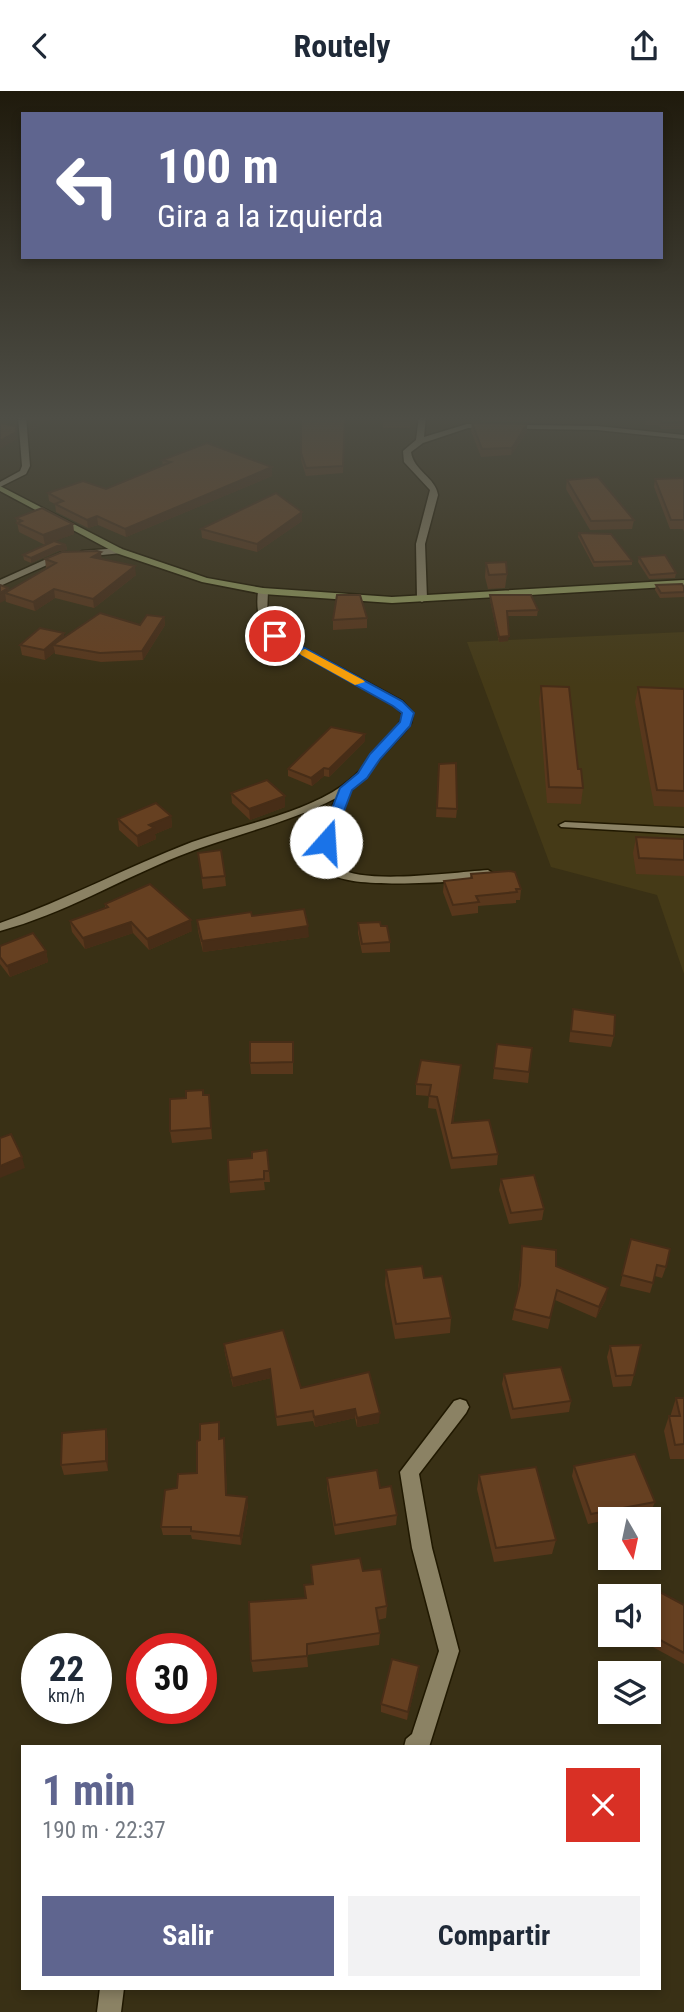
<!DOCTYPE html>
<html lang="es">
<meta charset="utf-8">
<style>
body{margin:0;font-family:"Roboto Condensed",sans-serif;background:#f2f2f3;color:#1f2937;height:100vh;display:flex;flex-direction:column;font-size:26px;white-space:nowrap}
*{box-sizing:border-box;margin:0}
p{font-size:23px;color:#747a83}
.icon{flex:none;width:38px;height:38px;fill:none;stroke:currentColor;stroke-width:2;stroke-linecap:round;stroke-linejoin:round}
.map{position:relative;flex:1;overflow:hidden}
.panel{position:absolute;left:21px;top:1654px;width:640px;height:245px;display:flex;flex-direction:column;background:#fff;border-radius:0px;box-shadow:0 4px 10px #0003}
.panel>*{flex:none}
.guide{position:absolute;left:21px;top:21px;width:642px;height:147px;border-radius:0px;box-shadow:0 4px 10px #0003;background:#5f658f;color:#fff;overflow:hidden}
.needle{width:46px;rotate:171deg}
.controls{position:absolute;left:598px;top:1416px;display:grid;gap:14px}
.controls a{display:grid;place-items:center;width:63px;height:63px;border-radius:0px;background:#fff;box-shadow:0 4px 10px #0003;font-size:35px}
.speed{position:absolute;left:21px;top:1542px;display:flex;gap:14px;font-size:35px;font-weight:700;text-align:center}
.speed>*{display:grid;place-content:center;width:91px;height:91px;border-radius:50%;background:#fff;box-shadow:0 4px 10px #0003;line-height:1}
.speed small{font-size:18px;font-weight:400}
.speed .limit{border:10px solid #d22;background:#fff;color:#111}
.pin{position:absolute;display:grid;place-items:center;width:60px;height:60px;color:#fff;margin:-30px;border:4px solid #fff;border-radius:50%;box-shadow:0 2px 7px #0007}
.me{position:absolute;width:77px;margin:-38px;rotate:19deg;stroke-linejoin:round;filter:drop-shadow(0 0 5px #0008)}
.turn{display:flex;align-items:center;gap:24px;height:147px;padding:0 21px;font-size:32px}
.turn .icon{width:91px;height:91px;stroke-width:2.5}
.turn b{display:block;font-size:49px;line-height:60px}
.round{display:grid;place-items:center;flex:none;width:74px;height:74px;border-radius:0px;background:#f2f2f3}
.overview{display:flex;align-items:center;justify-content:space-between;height:119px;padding:0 21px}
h1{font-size:42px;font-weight:700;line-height:52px;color:#5f658f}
.primary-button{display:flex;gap:14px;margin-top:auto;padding:14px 21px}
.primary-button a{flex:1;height:80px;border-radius:0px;background:#5f658f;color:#fff;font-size:28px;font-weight:700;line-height:80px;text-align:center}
.primary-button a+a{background:#f2f2f3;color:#1f2937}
header{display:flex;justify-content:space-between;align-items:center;height:91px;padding:0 21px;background:#fff;font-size:32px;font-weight:700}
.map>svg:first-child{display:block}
</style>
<header><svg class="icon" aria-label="back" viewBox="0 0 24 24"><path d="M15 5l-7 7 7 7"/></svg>Routely<svg class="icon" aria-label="share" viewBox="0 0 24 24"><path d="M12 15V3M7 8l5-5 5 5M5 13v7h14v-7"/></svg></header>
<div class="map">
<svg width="684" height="1921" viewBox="0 0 684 1921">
<rect width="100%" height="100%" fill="#393015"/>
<path fill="#453a17" d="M684 541V883L657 804 551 776 467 551Z"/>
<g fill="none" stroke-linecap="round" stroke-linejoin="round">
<g stroke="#201800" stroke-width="3">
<g id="street">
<path d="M18 325H26L30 375 26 383 0 396V391L20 380 22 375Z"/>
<path d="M419 325H426L424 346 467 333 597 335 684 344V348L597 339 468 337 423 352 411 361C413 379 436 387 438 404L425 453 427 508 422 511 417 508 416 453 430 399 404 371 403 360 416 349Z"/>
<path d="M119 457 122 458V462L82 466 78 463 82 460Z"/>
<path d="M62 461 66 464 65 466 0 495V489Z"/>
<path d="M263 497 268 500 267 524 271 534 278 543 402 610 413 622 411 632 406 639 351 699 332 746 333 760 339 777C364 794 456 781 488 779L494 783 492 786C466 791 350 799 332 783 309 762 326 729 336 707 287 733 231 744 179 765 119 789 63 823 0 840V832C66 809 127 776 192 751 239 734 300 724 342 695 359 683 399 642 403 623L394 614 272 547C258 532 256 519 258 500Z"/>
<path d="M565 731 684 737V743L561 736 559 734Z"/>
<path d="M460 1308 466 1310 469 1316 466 1322 419 1383 432 1457 459 1560 429 1656H404L406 1648 412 1643 439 1560 412 1457 400 1381 454 1310Z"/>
<path d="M100 1897H124L121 1921H97Z"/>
</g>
</g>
<g stroke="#201800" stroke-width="3">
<path id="secondary" d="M0 395 122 458 207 487 263 497 392 506 684 489V495L392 512 263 503 202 491 116 462 0 400Z"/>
</g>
<use href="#street" fill="#8b8264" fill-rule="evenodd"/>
<use href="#secondary" fill="#90975b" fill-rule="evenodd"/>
</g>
<g fill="#58371c">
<path d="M345 325 343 382 306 385 301 369V326L309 327Z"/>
<path d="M349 325H410V337H383L382 325Z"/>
<path d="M481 325H537L533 331H481Z"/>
<path d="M684 325V338H661L659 334H645L646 328Z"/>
<path d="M472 332 527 341 511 364 481 366 471 340Z"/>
<path d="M162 369 272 385 126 446 98 434 88 437 56 421 55 413 49 410 48 402 106 398 163 375Z"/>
<path d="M684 387V441L683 438H670L654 396 655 388Z"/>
<path d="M567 389 634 429 632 438 590 439 566 398Z"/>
<path d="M302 421V430L257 461 202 447 201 438Z"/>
<path d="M16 427 73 433 74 443 54 450 66 454 67 459 58 460 31 472 24 469 23 464 45 454 19 441Z"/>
<path d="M579 442 632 470V474L594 476 578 446Z"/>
<path d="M639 466 676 482 675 487 649 488 638 471Z"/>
<path d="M45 468H102L136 484 94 517 55 507 35 520 6 511 0 494 8 497 9 500 46 477Z"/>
<path d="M486 472 507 483 505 497 488 498 485 486Z"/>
<path d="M656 494 684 496V506L660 507 655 499Z"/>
<path d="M490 504 538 519 537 525H508V550L499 551 490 509Z"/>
<path d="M164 526 165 534 143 569 101 571 55 563V561L45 569 22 564 20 554 64 542V547L140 534Z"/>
<path d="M367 527V537L333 539V529Z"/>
<path d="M541 595 578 678 583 697 581 713 547 712 539 610Z"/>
<path d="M638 596 684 598V716L654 715 635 611Z"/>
<path d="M365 650 329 686 324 685 312 695 288 685V678Z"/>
<path d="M439 673 457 718 456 727 436 726Z"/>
<path d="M231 702 285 705V716L250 729 232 712Z"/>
<path d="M171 725 172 736 155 743 156 748 138 756 119 739 118 728Z"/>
<path d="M636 746 684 748V785L636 783 633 762Z"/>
<path d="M198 762 225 785 226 795 203 798Z"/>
<path d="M471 783 521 798 520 809H516V812L478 815V822L452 825 443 801 444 790 470 787Z"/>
<path d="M105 813 192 840 149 859 133 842 85 858 72 841 70 830 105 817Z"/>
<path d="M252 825 309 846 203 861 198 840 197 829Z"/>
<path d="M358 832 381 835 390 851V861L362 862 358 842Z"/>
<path d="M0 855 46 860 48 871 10 886 0 873Z"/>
<path d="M573 918 614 945 611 956 569 951Z"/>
<path d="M293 951V983H251L250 972Z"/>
<path d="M497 953 532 957 528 992 493 988Z"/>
<path d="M460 986 453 1032 498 1063 497 1074 451 1078 436 1018 428 1017 429 1005 416 1004V993Z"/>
<path d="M209 1004 212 1048 172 1052 170 1040 186 1007Z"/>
<path d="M267 1059 270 1091H264L265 1099 230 1102 228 1069 252 1067Z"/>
<path d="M501 1088 544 1118 542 1129 509 1133 499 1099Z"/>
<path d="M631 1148 666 1176 662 1187 655 1185 650 1202 620 1195Z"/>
<path d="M522 1155 556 1175 606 1208 596 1227 555 1209 548 1238 512 1229 518 1200Z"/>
<path d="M386 1179 424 1187 451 1227 450 1242 395 1248 385 1194Z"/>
<path d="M224 1253 301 1297 369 1281 379 1332 357 1336 355 1327 315 1336 313 1330 277 1335 271 1287 233 1296 225 1263Z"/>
<path d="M610 1255 634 1284 631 1295 613 1296 607 1266Z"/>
<path d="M504 1283 571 1310 569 1321 511 1328 502 1293Z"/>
<path d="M676 1307H684V1368H670L664 1340 669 1325H671V1323Z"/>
<path d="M220 1340V1347H224L225 1356 227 1404 248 1414 241 1454 192 1448 191 1444H163L161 1436 197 1382 200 1349Z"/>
<path d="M108 1349V1380L64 1384 61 1374Z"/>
<path d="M574 1375 655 1411 651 1420 588 1433 572 1385Z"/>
<path d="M479 1384 556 1449 552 1463 494 1471 477 1398Z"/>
<path d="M327 1387 380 1397 397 1424 396 1434 335 1444 327 1397Z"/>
<path d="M311 1474 363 1480 387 1515 386 1527 378 1529 380 1542 379 1554 307 1564 308 1576 253 1581 251 1570 305 1507 304 1494 312 1493Z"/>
<path d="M684 1514V1573L638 1548 640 1544H649V1521Z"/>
<path d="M418 1584 407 1629 381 1621V1613Z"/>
</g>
<g fill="#472d17">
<path d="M44 325H58L30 341 29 333Z"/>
<path d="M527 333V341L511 364 512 357Z"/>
<path d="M16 335 17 348 0 358V350Z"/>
<path d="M272 376V385L126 446 125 438Z"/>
<path d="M302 421V430L257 461V453Z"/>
<path d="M97 425 98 434 88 437 87 429Z"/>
<path d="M73 433 74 443 45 454 43 444Z"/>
<path d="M66 454 67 459 58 460 31 472V467L57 455Z"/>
<path d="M101 461 102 470 92 466Z"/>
<path d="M135 475 136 484 94 517 93 508Z"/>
<path d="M8 497 9 504 5 502 6 509 0 512V502Z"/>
<path d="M54 498 55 507 35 520 33 511Z"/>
<path d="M164 526 165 534 143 569 142 560Z"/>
<path d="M64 542 65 552 53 554 55 561 45 569 44 559Z"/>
<path d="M509 545 508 550 499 551V546Z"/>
<path d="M365 643V650L329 686V678Z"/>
<path d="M324 677V685L312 695 311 687Z"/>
<path d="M285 705V716L250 729 249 718Z"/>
<path d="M171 725 172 736 155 743 156 748 138 756 137 745 149 734Z"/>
<path d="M191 829 192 840 149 859 147 848Z"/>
<path d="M131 831 133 842 85 858 83 847Z"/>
<path d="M308 835 309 846 203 861 202 850Z"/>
<path d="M46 860 48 871 10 886 7 875Z"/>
<path d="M22 1066 25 1077 0 1087V1075Z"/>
<path d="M608 1197 606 1208 596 1227 599 1216Z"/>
<path d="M270 1278 271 1287 233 1296 232 1287Z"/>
<path d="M355 1318V1327L315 1336 314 1326Z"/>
<path d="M380 1322 379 1332 357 1336V1327Z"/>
<path d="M106 1338 108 1349V1380L106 1370Z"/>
<path d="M247 1406 248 1414 241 1454 240 1445Z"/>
<path d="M419 1575 418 1584 407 1629 408 1621Z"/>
</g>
<g fill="#664021" stroke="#472d17" stroke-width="2">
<path d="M28 325H44L29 333Z"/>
<path d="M310 325H345L343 375 306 377 301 362V326L309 327Z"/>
<rect x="383" y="325" width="27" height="5"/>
<path d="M651 325H684V328H683L684 331 662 332 660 328H646Z"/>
<path d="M0 332 16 335V341L0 350Z"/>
<path d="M472 332 527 333 512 357 482 358Z"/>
<path d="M207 352 272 376 125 438 97 425 87 429 55 413 63 410 48 402 83 390 106 398 171 371 162 369Z"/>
<path d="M598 386 634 429 591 430 567 389Z"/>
<path d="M684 387V429H671L655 388Z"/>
<path d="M276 402 302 421 257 453 201 438Z"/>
<path d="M42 417 73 433 43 444 17 432 22 430 16 427Z"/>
<path d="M579 442 611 443 632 470 594 471Z"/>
<path d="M54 450 66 454 57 455 31 467 23 464Z"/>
<path d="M97 460 101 461 92 466 135 475 93 508 54 498 33 511 5 502 56 472 45 468 62 461Z"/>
<path d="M665 464 676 482 650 484 639 466Z"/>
<path d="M506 471 507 483 489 484 486 472Z"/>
<path d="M682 493 684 496V501L661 502 656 494Z"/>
<path d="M0 494 8 497 0 502Z"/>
<path d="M337 504H360L367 527 333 529Z"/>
<path d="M490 504H531L538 519 507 520 509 545 499 546Z"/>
<path d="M100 522 140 534 147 524 164 526 142 560 100 562 53 554Z"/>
<path d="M40 537 64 542 44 559 20 554Z"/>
<path d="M541 595 569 596 578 678H581L583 697 549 696Z"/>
<path d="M638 596 684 598V700L657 699Z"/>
<path d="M331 636 365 643 329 678 324 677 311 687 288 678Z"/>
<path d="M456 672 457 718 437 717 439 673Z"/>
<path d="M267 689 285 705 249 718 231 702Z"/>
<path d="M156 712 171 725 149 734 154 737 137 745 118 728Z"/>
<path d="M636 746 684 748V769L639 767Z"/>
<path d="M221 759 225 785 202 787 198 762Z"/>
<path d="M510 780 515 781 521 798H516L517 801 476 805 479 811 453 814 444 790 472 787 471 783Z"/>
<path d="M150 793 191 829 147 848 131 831 83 847 70 830 108 816 105 813Z"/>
<path d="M304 818 308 835 202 850 197 829 251 821 252 825Z"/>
<path d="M380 831 381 835H387L390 851 362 853 358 832Z"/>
<path d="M33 842 46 860 7 875 0 866V855Z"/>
<path d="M573 918 615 924 614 945 571 940Z"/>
<path d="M250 951H293V971L250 972Z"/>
<path d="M497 953 532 957 529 981 494 977Z"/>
<path d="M421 969 461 974 452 1032 489 1029 498 1063 452 1067 437 1006 429 1005 431 994 416 993Z"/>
<path d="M203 999V1004H209L211 1037 170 1040V1008L186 1007V1000Z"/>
<path d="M11 1043 22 1066 0 1075V1047Z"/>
<path d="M267 1059 269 1080H264V1088L229 1091 228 1069 252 1067V1061Z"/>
<path d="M534 1084 544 1118 511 1122 501 1088Z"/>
<path d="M631 1148 670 1158 666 1176 657 1174 653 1192 622 1184Z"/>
<path d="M522 1155 556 1159V1175L608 1197 599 1216 557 1199 550 1227 514 1218 520 1194Z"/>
<path d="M422 1175 424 1187 442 1185 451 1227 396 1233 386 1179Z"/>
<path d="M283 1239 301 1297 369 1281 380 1322 357 1327 355 1318 314 1326 313 1320 276 1326 270 1278 232 1287 224 1253Z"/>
<path d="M641 1254 634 1284 616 1285 610 1255Z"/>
<path d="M561 1276 571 1310 513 1318 504 1283Z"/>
<path d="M676 1307H684V1353L675 1354 669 1325H680Z"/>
<path d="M219 1331V1348L224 1347 226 1404 247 1406 240 1445 191 1440V1436H161L165 1399 177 1397 178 1383 197 1382V1350L200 1349V1333Z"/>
<path d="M106 1338V1370L61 1374 62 1342Z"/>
<path d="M635 1363 655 1411 591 1423 574 1375Z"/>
<path d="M536 1376 556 1449 496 1457 479 1384Z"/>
<path d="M377 1379 380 1397 391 1395 397 1424 335 1434 327 1387Z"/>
<path d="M360 1467 363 1480 381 1478 387 1515 376 1517 380 1542 307 1553V1565L251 1570 249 1511 306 1507 304 1494 313 1493 311 1474Z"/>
<path d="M658 1500 684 1514V1562L649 1543V1521Z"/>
<path d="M392 1568 419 1575 408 1621 381 1613Z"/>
</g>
<linearGradient id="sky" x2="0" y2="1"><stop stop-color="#1f1a0c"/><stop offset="0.55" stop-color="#4e4e46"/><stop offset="1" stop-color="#4e4e46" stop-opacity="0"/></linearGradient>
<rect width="684" height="594" fill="url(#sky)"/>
<path fill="#1a73e8" stroke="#114b97" stroke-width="2" d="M271 543H279L402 610 414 622 410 635 380 668 367 687 352 699 331 754 326 755 319 751 340 697 358 682 370 663 400 631 402 622 393 615 271 547Z"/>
<path fill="#f59e0b" d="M305 558 363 589 365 591 355 594 301 564 299 561Z"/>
</svg>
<div class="controls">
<a><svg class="needle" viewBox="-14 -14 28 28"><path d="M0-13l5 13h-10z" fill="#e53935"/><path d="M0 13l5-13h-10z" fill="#747a83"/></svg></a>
<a><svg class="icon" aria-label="sound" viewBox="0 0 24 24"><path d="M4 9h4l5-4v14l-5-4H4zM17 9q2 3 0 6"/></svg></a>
<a><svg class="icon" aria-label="layers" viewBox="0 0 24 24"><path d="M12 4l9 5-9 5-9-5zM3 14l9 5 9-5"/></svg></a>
</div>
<div class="speed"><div>22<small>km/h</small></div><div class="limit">30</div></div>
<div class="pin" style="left:275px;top:545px;background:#d93025"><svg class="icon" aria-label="arrive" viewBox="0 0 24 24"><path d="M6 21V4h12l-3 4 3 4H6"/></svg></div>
<svg class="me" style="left:326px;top:751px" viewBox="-20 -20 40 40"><circle r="19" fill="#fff"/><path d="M0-13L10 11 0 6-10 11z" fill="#1a73e8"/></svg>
<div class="guide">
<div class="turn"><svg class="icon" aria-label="left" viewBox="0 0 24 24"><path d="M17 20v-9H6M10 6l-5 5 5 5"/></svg><div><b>100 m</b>Gira a la izquierda</div></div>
</div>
<section class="panel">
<div class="overview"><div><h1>1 min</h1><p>190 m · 22:37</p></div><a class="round" style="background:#d93025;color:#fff"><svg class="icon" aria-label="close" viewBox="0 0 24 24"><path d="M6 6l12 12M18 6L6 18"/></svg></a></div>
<div class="primary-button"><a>Salir</a><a>Compartir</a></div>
</section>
</div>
